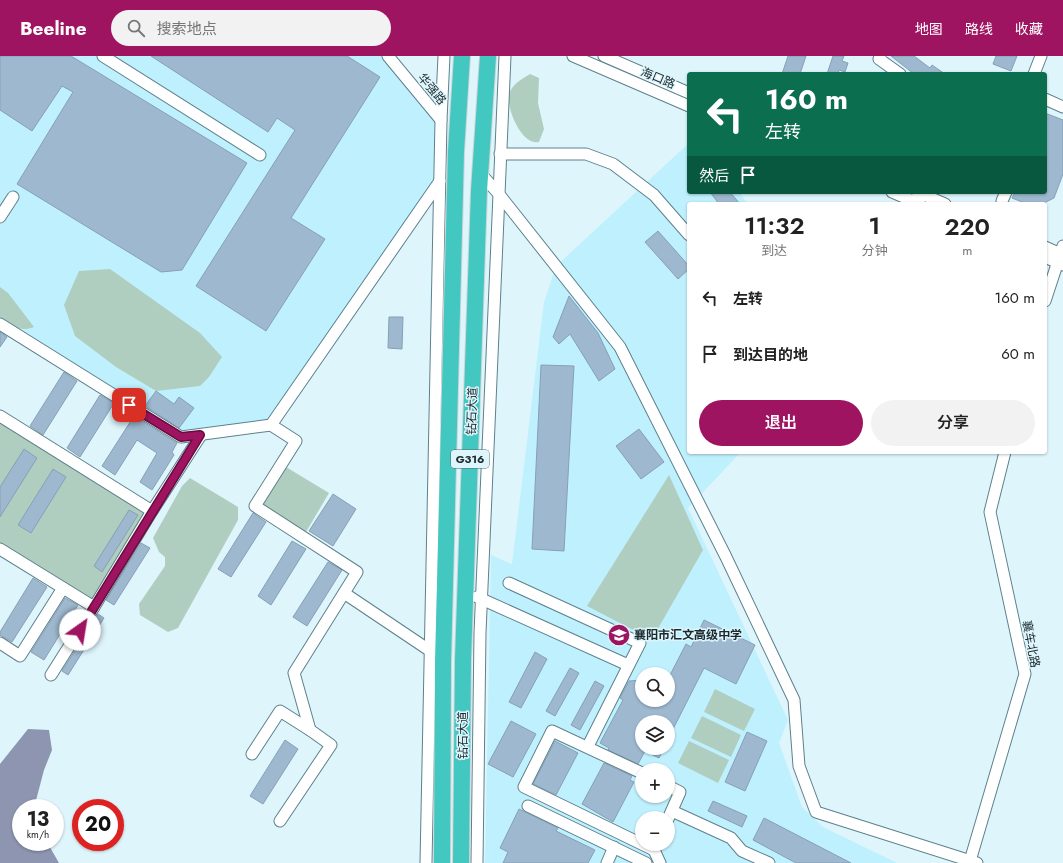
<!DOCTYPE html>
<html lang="zh">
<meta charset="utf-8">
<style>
body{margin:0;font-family:Jost,"Noto Sans SC",sans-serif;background:#f2f2f2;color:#222;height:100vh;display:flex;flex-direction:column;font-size:15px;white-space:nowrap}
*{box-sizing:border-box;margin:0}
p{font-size:13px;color:#767676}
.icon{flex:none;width:22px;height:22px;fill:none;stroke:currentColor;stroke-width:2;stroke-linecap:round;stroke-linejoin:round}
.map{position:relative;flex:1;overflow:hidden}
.side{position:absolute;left:687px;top:146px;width:360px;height:252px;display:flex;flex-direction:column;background:#fff;border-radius:4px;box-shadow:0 1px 3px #0004}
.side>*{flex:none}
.banner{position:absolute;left:687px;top:16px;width:360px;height:122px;border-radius:4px;box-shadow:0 1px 3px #0004;background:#0b6e4f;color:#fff;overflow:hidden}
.controls{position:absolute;left:635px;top:611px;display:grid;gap:8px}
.controls a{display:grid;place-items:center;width:40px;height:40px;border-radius:50%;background:#fff;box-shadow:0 1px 3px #0004;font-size:20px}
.speed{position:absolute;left:12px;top:743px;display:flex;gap:8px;font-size:20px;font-weight:700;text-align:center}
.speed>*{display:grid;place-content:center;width:52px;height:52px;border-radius:50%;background:#fff;box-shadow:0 1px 3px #0004;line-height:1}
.speed small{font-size:10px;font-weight:400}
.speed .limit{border:6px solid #d22;background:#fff;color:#111}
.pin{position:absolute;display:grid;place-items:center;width:34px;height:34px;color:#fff;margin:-17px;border-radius:8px;box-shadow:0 2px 6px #0006}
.me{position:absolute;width:44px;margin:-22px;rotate:32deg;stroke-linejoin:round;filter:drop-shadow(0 0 3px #0008)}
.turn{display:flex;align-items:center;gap:14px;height:84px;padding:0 12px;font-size:18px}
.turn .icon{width:52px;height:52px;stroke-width:2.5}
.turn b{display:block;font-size:28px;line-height:34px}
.then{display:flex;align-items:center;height:38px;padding:0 12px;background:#0003;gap:8px;font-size:15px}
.eta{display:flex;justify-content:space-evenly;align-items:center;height:68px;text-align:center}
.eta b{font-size:24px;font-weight:600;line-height:28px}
.action{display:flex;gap:8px;margin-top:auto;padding:8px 12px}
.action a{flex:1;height:46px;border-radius:24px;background:#9f1460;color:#fff;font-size:16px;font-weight:600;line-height:46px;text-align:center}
.action a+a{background:#f2f2f2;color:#222}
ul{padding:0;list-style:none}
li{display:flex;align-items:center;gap:12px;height:56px;padding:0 12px}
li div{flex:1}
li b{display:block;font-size:15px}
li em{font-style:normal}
header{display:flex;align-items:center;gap:24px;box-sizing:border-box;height:56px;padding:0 20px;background:#9f1460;color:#fff}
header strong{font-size:19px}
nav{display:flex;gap:22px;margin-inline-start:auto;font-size:14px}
.search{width:280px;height:36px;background:#f2f2f2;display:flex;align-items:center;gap:10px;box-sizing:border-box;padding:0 14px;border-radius:22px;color:#767676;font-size:15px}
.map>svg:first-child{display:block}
</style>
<header>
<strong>Beeline</strong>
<div class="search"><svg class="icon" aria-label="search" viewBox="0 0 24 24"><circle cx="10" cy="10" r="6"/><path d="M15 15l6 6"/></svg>搜索地点</div>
<nav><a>地图</a><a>路线</a><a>收藏</a></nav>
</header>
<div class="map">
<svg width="1063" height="807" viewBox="0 0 1063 807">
<rect width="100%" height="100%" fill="#def5fc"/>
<g fill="#bff0fe" fill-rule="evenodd">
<path d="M0 0H388L441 64 440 125 271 369 181 381 0 268Z"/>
<path d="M689 87V136H739L748 148H689V396H741L688 452 788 664 779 687 802 751 823 771 897 807H485L491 499 512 508 544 246 556 210ZM642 618H668V644H642ZM642 666H668V692H642ZM642 714H668V740H642ZM642 762H668V788H642Z"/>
</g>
<g fill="#b0cebf">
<path d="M530 18 539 22 538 47 544 73 539 86C522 90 507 54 509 40 510 29 522 23 530 18Z"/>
<path d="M110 213 200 277 222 301 209 321 200 330 156 335 116 311 75 280 64 249 79 215Z"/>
<path d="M0 231 8 237 34 271C19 277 12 269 0 261Z"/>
<path d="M0 360 152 455 94 551 0 493Z"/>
<path d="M281 408 329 437 303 481 255 450Z"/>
<path d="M669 419 703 494 656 576 641 578 587 550Z"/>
<path d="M190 422 238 451V464L178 572 168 576 140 559 139 548 165 510V501L159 496 153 482 182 430Z"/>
<path d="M715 633 755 653 744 675 704 656Z"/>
<path d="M702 660 741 679 731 701 691 682Z"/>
<path d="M689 685 729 704 718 727 678 707Z"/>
</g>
<path fill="#8d95b0" d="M28 673 49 674 52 694 44 714 34 752H21V786H47L59 807H0V708Z"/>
<g fill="#9eb8cf" stroke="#86a0b6">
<path d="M0 0H71L247 107 182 214 161 216 17 128 73 36 62 30 32 75 0 54Z"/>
<path d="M151 0H347L380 21 291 162 325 183 266 275 196 230 295 74 277 62 268 76Z"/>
<path d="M788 0H806L800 18H782Z"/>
<path d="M833 0H844L842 5 848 7 845 16 839 14 838 18H827Z"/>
<path d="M891 0H914L930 12 932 9 945 18H914Z"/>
<path d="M996 0H1017L1011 15 993 8Z"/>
<path d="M1045 57 1063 64V118L1054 142 1042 148H1027L1012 142 1015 136H1045Z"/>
<path d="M710 136H730L740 148H719Z"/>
<path d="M658 175 689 210V213L678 223 645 186Z"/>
<path d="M569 240 598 277 615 313 599 325 570 278 559 288 553 281Z"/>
<path d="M389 261H403L402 293 388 292Z"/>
<path d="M0 276 7 281 0 291Z"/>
<path d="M541 309 574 310 564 495 532 493Z"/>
<path d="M64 316 77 325 43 379 30 370Z"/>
<path d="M156 335 174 348 179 341 194 352 179 372 145 350Z"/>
<path d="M100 339 114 347 80 401 67 392Z"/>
<path d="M134 360 177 387 172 396 174 399 152 434 140 426 157 397 137 384 115 419 102 410Z"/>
<path d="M639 373 664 406 641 423 616 390Z"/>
<path d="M24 393 37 402 0 461V431Z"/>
<path d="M53 413 66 421 31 477 18 469Z"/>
<path d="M333 438 356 453 333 490 309 475Z"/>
<path d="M129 454 138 459 102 516 94 510Z"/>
<path d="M253 457 266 466 231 521 218 513Z"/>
<path d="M292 485 306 493 271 549 258 540Z"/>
<path d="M141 487 150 492 114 549 106 544Z"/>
<path d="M328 506 342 514 307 570 293 561Z"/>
<path d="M33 522 47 531 12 586 0 579V576Z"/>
<path d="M65 542 78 549 44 604 31 596Z"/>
<path d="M98 558 104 562 68 619 62 615Z"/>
<path d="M704 564 755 589 736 628 704 612 668 683V666H642V692H664L659 702 645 695 638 708 608 694 609 692 600 687 623 644 620 642 629 625 642 624V644H668V623L686 588 691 591Z"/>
<path d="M535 596 547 603 521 652 509 646Z"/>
<path d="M570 612 579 617 555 660 546 655Z"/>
<path d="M595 625 604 630 580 674 571 669Z"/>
<path d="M511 665 536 678 513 721 488 708Z"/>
<path d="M747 676 767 685 745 735 725 726Z"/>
<path d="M285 684 298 693 263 748 250 740Z"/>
<path d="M555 685 578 697 556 739 533 728Z"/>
<path d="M604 707 632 720 630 724 634 726 613 766 582 748Z"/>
<path d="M713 745 747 760 742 771 708 755Z"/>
<path d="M519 753 558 772 556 775 595 794 588 807H503L508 796 500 792Z"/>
<path d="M764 762 851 807H796L753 784Z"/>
</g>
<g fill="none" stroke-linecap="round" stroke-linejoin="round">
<g stroke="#5d818c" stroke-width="13">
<g id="minor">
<path d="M103 0 260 99"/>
<path d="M388 0 441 64"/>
<path d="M573 0 689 50"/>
<path d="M604 0 689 37"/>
<path d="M880 0 879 3 900 18"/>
<path d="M1034 18 1041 0"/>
<path d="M1045 43 1063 51"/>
<path d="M500 98H586L613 108 654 139 689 179"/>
<path d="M481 118 498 137 620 291 726 501 794 644 799 710 816 756 977 807"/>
<path d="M892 136 920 148"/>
<path d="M917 136 945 148"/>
<path d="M1002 145 1006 136"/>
<path d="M0 161 13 141"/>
<path d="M1045 191 1063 199"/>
<path d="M1045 201 1063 209"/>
<path d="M1045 245 1063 190"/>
<path d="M0 268 181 381 271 369 440 125"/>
<path d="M0 360 152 455 201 379"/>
<path d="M271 369 296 385 255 450 357 516 294 617 310 674 331 689 280 765"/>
<path d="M0 493 94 551 51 619"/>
<path d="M509 527 640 587 588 690"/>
<path d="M344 537 429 594"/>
<path d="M477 541 628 609"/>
<path d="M94 551 152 455"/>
<path d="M0 587 20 600 63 532"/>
<path d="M252 698 280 655 310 674"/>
<path d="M642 717 552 675 524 731 654 794 657 788"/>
<path d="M668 730 680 736 668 763"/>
<path d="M528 750 646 807"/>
<path d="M672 755 731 782 742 795 769 807"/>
<path d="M654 794 660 807"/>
<path d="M970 805 1025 618 990 456 1005 396"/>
<path d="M426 807 441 64 444 0"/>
<path d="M477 807 480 577 505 0"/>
<path d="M607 807 614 791"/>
</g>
</g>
<g stroke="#d1d4d5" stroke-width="18">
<g id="highway">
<path d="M442 807 443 606 456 96 462 0"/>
<path d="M461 807 463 604 479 135 488 0"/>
</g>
</g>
<use href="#minor" stroke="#fff" stroke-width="11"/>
<use href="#highway" stroke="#42c7c1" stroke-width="16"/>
</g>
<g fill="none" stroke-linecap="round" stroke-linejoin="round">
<g stroke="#670d3e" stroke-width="10">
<path id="route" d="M80 574 200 379 181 381 129 349"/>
</g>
<use href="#route" stroke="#9f1460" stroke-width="7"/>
</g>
<defs>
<g id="school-disc" transform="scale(1.15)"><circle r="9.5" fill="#9f1460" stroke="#def5fc"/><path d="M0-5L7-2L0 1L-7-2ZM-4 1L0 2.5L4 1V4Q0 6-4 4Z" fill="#fff"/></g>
</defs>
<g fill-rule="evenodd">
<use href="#school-disc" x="619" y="579"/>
</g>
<g text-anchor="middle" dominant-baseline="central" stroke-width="3" stroke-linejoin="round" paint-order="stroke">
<rect fill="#def5fc" stroke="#56676c" stroke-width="1" x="451" y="394" width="38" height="18" rx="3"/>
<g font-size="11" font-weight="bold" fill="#1b2a2e">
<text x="470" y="403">G316</text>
</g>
<g font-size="12" fill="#1b2a2e" stroke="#def5fc">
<text transform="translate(658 22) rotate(23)">海口路</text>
<text transform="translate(432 33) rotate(50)">华强路</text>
<text transform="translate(472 355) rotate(-88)">钻石大道</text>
<text transform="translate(1031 588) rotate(79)">襄车北路</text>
<text transform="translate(463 679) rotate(-90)">钻石大道</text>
</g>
<g font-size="12" font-weight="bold" fill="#1b2a2e" stroke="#def5fc" text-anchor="start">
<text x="634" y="579">襄阳市汇文高级中学</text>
</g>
</g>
</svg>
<div class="controls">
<a><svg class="icon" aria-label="search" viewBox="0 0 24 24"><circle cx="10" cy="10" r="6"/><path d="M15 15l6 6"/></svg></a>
<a><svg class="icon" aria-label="layers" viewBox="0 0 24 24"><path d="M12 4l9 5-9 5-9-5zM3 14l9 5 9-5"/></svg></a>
<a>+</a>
<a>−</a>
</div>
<div class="speed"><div>13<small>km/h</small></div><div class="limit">20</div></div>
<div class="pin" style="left:129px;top:349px;background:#d93025"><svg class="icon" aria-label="arrive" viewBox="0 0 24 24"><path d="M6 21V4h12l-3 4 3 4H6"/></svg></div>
<svg class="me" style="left:80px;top:574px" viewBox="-20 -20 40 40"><circle r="19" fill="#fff"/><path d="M0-13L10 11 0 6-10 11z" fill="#9f1460"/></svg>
<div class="banner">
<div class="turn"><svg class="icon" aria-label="left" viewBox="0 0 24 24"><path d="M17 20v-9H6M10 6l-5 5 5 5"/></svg><div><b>160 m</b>左转</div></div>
<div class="then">然后<svg class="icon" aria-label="arrive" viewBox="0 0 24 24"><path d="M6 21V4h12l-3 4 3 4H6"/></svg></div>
</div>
<section class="side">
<div class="eta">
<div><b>11:32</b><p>到达</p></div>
<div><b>1</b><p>分钟</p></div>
<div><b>220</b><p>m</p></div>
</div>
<ul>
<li><svg class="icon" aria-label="left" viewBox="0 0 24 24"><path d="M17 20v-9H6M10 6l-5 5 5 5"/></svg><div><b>左转</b></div><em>160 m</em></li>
<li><svg class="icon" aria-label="arrive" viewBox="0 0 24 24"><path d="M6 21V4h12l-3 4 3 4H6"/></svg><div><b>到达目的地</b></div><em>60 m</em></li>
</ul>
<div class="action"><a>退出</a><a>分享</a></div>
</section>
</div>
